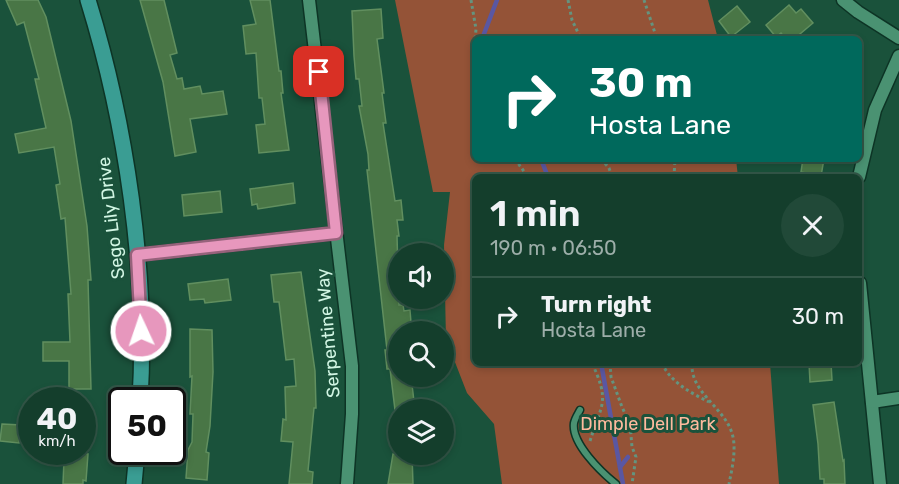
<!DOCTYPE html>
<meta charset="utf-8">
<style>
body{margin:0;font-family:Rubik,sans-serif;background:#214938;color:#f1f3f6;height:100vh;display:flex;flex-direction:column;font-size:22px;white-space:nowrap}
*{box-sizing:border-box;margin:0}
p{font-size:20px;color:#9daea9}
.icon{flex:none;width:33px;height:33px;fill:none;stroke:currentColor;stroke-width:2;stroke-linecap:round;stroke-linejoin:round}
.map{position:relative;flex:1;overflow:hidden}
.side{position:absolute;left:472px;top:174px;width:390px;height:192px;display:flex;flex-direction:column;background:#143e2c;border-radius:9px;box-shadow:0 3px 9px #0003,0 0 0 2px #335748}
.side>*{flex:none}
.hud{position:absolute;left:472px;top:36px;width:390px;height:126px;border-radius:9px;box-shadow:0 3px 9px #0003,0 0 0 2px #335748;background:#00695c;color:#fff;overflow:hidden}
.tools{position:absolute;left:388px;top:243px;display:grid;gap:12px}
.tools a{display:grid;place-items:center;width:66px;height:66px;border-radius:50%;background:#143e2c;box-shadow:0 3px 9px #0003,0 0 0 2px #335748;font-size:30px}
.speed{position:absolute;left:18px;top:387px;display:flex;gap:12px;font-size:30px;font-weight:700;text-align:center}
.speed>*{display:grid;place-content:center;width:78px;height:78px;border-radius:50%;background:#143e2c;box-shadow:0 3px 9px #0003,0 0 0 2px #335748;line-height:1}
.speed small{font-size:15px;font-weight:400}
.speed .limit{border:3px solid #111;border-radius:9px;background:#fff;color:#111}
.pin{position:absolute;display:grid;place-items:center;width:51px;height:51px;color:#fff;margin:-26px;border-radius:12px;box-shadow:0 3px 9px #0006}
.me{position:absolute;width:66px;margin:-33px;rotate:357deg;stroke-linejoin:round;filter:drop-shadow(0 0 4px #0008)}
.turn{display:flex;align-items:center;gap:21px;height:126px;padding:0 18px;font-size:27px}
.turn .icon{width:78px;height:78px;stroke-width:2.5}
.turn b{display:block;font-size:42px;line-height:51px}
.round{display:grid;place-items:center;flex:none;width:63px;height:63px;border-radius:32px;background:#214938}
.overview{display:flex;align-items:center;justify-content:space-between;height:102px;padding:0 18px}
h1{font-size:36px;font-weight:600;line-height:45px}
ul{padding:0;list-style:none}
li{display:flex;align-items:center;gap:18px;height:78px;padding:0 18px;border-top:2px solid #335748}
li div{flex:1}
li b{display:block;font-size:22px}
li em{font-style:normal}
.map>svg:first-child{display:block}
</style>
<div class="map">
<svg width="899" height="484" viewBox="0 0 899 484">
<rect width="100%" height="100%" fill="#1a523b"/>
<path fill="#945337" d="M395 0H708L718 39H476V159H736L738 177H476V363H770L779 484H502L494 424 467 393 446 339 444 245 450 192H433Z"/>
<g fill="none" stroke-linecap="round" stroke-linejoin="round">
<g stroke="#5a57a2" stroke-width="4.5">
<path d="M482 39 497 0"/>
<path d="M541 159 548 177"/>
<path d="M601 363 623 484"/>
<path d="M620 467 628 457"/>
</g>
</g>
<g fill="#497646" stroke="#618f5f" stroke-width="1.5">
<path d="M6 0H38L46 17 71 121 87 226 91 280H88L91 389H69V361H43V342H70L68 294H71L65 218 61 219 56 185 60 184 54 147 19 153 15 134 46 128 35 79H39L24 22 17 25Z"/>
<path d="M140 0H164L177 53 170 55 177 79 182 78 184 89 200 86 202 94 223 91 227 114 190 119 196 152 175 156 163 82Z"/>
<path d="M250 0H270L279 71H281L283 93H281L289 150 259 153 256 125 265 124 262 98H259L256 53 246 54 243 26 256 24Z"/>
<path d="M789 5 796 13 801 9 813 23 794 39H786L781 33 776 37 766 25Z"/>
<path d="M737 6 750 22 731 37 719 21Z"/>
<path d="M381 9 383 38 377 39 384 93H382L386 123H383L395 201 401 200 403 220H397L399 236H397L399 305H403L404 311 410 310 411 323H408L409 332H399V376H411L415 410H395L390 369H387L385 350H387L367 170H369L368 154 359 106H362L359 79H356L354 56 352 11Z"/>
<path d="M803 159H824L821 176 801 172Z"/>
<path d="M293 183 295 203 258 209 257 204 252 205 250 189Z"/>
<path d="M220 191 222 212 184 216 182 195Z"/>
<path d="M301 272 315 371 316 408H314L308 471 313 472 312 484H289L293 442 281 441 283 419 286 420 285 387 296 386 294 359 286 360 279 302H274L271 275Z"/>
<path d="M228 279 231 300 205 303 204 299 190 300 188 284Z"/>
<path d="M190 329 212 330 213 372 210 426 206 452 209 453 207 480 186 478 188 450 192 442 193 414H190L192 376 190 377Z"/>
<path d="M809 363H831L832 380 810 382Z"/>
<path d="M834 402 843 461 844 460 845 484H824V479H820L818 444 813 405Z"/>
<path d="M2 424 21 425 19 443 0 441Z"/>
<path d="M71 453 88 454 86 481 83 480V484H63L64 460 70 461Z"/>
<path d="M393 454H412L413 484H388Z"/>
</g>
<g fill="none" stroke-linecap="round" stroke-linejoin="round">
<g stroke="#0d3425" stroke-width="9">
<path id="lane" d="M580 410C578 414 575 418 574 423 571 443 601 472 616 484"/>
</g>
<g stroke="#0d3425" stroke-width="15">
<g id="street">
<path d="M309 0 352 366V414L347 484"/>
<path d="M843 0 858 12 899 38"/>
<path d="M859 177 875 110 899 56"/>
<path d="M137 255 336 233"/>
<path d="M860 283 880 484"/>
<path d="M872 402 899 398"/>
</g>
</g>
<g stroke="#0d3425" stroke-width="18">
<g id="secondary">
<path d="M88 0C126 123 148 272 140 400"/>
<path d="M134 484 137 452"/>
</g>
</g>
<g stroke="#64947f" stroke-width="3" stroke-dasharray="3 3" stroke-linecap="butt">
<path d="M471 0 476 29 474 53 476 62"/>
<path d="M568 0 572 20 581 39"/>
<path d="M644 0 657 39"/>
<path d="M515 159 528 177"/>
<path d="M601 159 609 168 612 177"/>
<path d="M674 177 675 159"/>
<path d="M610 363 611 377 622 407 630 424 632 447 636 457 632 484"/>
<path d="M662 363C670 382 691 393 709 402"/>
<path d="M692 363C690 394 727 408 733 437 736 451 732 469 729 484"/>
<path d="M590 441C602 403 610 402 592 363"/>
</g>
<use href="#lane" stroke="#4a9272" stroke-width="6"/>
<use href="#street" stroke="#4a9272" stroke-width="12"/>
<use href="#secondary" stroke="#3a9d93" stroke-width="15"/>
</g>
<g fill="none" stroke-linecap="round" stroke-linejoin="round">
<g stroke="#96627b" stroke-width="15">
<path id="route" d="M141 331 137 255 336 233 319 72"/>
</g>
<use href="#route" stroke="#e797bd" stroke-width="10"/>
</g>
<g text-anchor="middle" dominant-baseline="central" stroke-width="6" stroke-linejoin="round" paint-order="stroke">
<g font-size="18" fill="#d1f5e3" stroke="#1a523b">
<text transform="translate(111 218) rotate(-97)">Sego Lily Drive</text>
<text transform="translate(328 333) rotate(-95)">Serpentine Way</text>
</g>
<g font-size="18" fill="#feba9e" stroke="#1a523b">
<text x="648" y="424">Dimple Dell Park</text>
</g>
</g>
</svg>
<div class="tools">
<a><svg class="icon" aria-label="sound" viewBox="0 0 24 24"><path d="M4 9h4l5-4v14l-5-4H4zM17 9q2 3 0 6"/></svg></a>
<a><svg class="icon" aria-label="search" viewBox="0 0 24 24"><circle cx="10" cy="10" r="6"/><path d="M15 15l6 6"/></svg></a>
<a><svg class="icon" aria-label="layers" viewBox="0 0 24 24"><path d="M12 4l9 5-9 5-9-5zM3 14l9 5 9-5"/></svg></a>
</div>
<div class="speed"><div>40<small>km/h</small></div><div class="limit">50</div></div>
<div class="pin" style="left:319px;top:72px;background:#d93025"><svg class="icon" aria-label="arrive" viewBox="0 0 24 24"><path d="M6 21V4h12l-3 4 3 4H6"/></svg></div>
<svg class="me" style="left:141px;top:331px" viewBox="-20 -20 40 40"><circle r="17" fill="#e797bd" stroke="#fff" stroke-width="3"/><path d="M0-11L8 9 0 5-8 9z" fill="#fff"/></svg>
<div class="hud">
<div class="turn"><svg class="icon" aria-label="right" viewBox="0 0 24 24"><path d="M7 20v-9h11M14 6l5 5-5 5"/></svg><div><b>30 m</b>Hosta Lane</div></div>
</div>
<section class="side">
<div class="overview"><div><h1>1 min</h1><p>190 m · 06:50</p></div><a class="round"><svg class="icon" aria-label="close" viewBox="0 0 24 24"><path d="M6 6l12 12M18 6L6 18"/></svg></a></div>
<ul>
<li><svg class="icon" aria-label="right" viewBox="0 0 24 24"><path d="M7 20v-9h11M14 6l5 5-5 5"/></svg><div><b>Turn right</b><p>Hosta Lane</p></div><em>30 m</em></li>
</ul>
</section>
</div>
